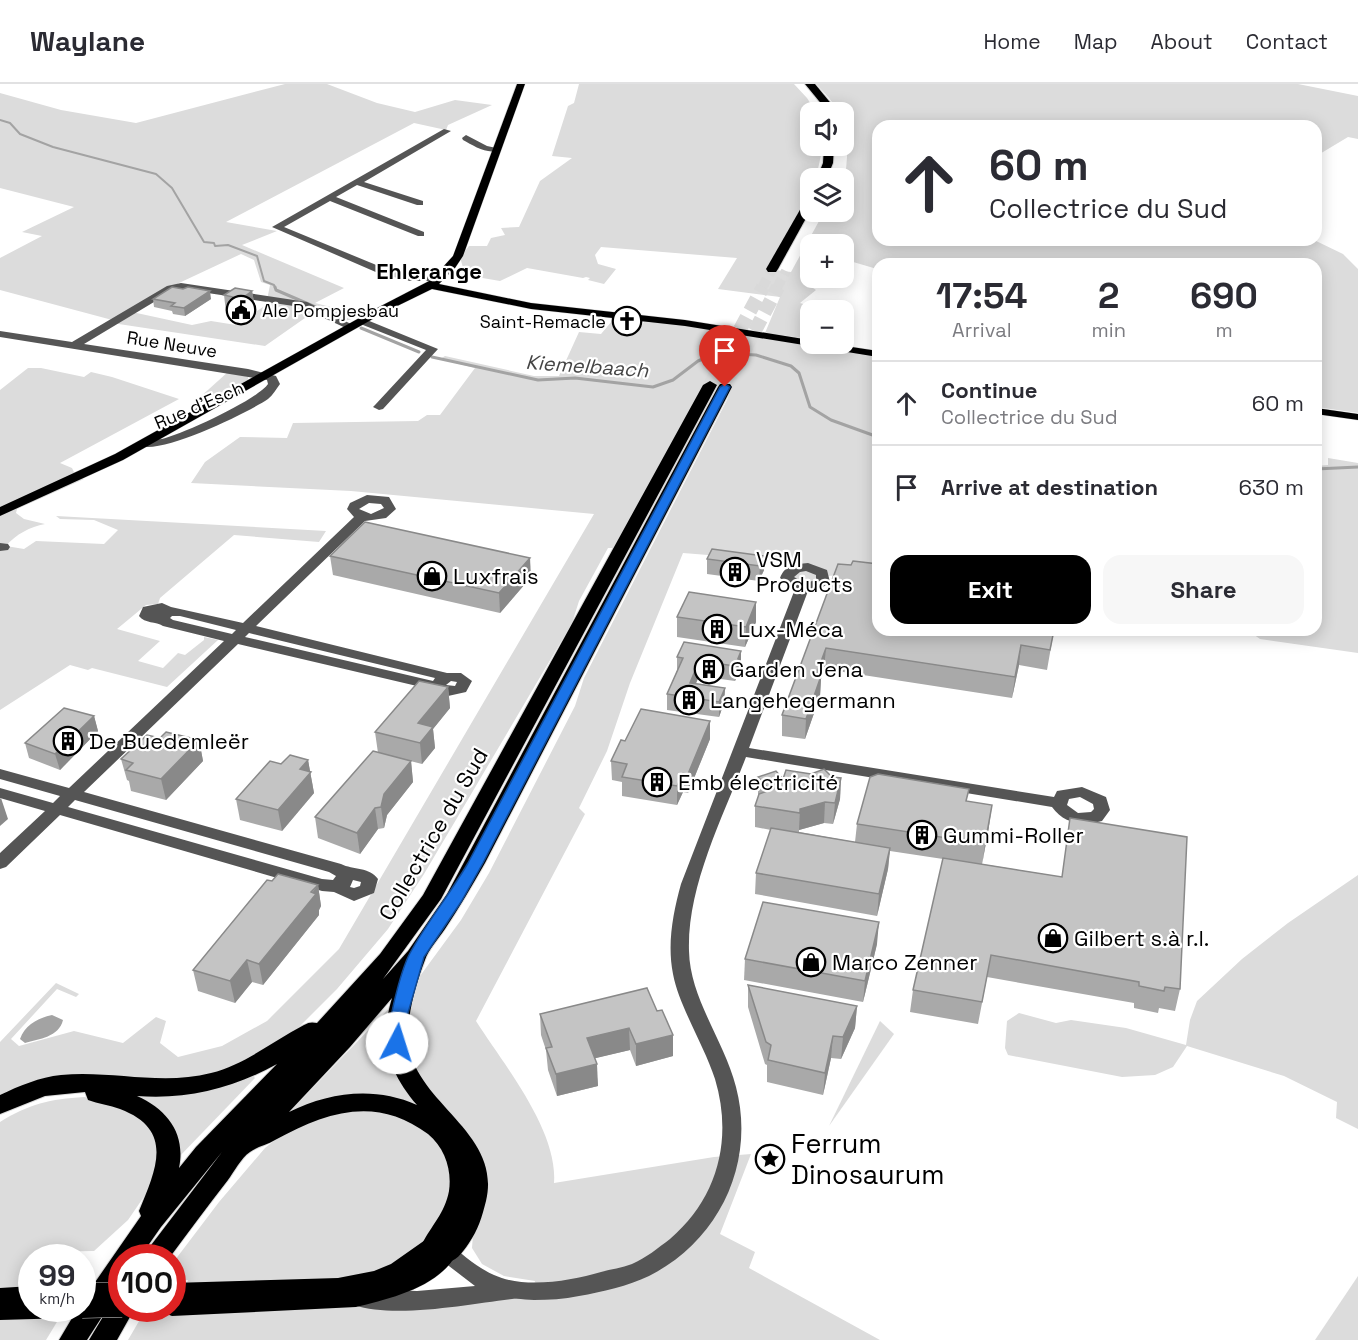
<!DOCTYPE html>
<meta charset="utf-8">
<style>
body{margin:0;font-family:"Space Grotesk",sans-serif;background:#f7f7f7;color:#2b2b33;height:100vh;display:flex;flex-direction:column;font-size:22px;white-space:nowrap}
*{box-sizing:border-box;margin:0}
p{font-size:20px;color:#7c7c81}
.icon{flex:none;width:33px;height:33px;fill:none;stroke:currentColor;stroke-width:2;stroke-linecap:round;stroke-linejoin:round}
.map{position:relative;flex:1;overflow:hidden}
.sheet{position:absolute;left:872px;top:174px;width:450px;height:378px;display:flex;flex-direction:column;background:#fff;border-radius:18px;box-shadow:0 3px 15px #0003}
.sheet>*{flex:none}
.banner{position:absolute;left:872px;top:36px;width:450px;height:126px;border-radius:18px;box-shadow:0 3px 15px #0003;background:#fff;color:#2b2b33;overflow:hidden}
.controls{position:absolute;left:800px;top:18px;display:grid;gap:12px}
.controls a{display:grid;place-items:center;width:54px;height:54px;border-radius:12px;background:#fff;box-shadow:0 3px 15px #0003;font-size:30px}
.speed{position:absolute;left:18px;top:1160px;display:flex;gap:12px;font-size:30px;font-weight:700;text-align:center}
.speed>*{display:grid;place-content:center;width:78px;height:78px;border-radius:50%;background:#fff;box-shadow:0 3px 15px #0003;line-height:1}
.speed small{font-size:15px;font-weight:400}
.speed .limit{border:9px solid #d22;background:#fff;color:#111}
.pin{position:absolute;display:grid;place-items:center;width:51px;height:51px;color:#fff;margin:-62px -26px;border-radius:50% 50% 50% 0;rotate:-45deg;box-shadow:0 0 6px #0007}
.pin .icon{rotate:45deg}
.me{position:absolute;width:66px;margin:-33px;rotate:5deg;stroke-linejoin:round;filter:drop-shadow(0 0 4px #0008)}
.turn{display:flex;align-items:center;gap:21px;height:126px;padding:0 18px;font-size:27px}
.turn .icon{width:78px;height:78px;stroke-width:2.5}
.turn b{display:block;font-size:42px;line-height:51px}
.eta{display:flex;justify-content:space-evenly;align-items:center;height:102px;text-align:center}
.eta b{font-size:36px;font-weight:600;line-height:42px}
.action{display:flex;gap:12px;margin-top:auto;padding:12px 18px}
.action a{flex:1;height:69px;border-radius:18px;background:#000;color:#fff;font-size:24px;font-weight:600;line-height:69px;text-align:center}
.action a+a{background:#f7f7f7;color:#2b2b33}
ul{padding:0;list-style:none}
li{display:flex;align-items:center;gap:18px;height:84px;padding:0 18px;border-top:2px solid #e1e1e2}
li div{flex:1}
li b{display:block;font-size:22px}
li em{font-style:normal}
header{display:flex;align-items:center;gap:36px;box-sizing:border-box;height:84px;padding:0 30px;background:#fff;border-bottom:2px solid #e1e1e2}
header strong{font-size:28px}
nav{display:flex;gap:33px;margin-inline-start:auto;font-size:21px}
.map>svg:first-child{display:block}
</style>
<header>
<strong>Waylane</strong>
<nav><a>Home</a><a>Map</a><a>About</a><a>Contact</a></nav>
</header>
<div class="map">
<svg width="1358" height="1256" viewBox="0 0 1358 1256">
<rect width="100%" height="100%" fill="#fff"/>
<g fill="#dcdcdc" fill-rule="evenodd">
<path d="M285 0H327L377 19 415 28 455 16 492 21 448 41 446 46 414 39 226 138 277 147 242 161 344 204 315 219 335 224 345 231 356 229 361 231C341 242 335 235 315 227L265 262 112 239 116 237 0 206V174L42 152 22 148 74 123 0 104V9L61 26 136 39ZM241 170 254 176 261 198 270 201 267 216 272 217 236 241 211 237 192 241 132 228 179 199Z"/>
<path d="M579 0H794L807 14 816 28H810V62H823L816 94H810V105L768 185 791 188 824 128H843V94H841L846 86 847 73 843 28H839L829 14 816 0H1298L1358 12V55L1348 53 1318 71H1316V42H1217L1191 37 1184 42 1153 38C1142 47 1118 39 1104 36L1096 42H878V156H1314L1343 170 1358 185V329L1316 323V180H878L877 185 843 175V160H810V194H829L813 204 816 206 800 219 824 226H810V255L765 249 780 213 718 205 737 174 601 163 595 171 598 180 616 185 604 200 588 196 590 194 586 193 583 194 527 184 500 197 465 191 460 173 469 162H487L491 154 505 151 501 144 519 143 540 97 572 74 552 72 568 22 574 19Z"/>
<path d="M612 237 641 242 644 238 674 240 877 273V490L824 492 815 502 789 497 797 484 782 477 683 469 630 599 607 667 579 724 585 730 476 937C504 981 558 1046 554 1099L714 1073 751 1070 720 1150 755 1168 749 1184 880 1256H128L142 1232 159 1231 161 1226 394 1221 531 1214 535 1197 504 1192 482 1180 472 1164 473 1150 487 1093 484 1075 423 1003 404 957 410 917 420 892 461 836 489 789 575 622 584 594 727 316 731 303 705 300 697 312 613 464H608L579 517 572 539 424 790 388 845 337 905 284 958 210 993 0 1013V958L56 899 79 910 76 913 57 905 11 955 19 962 74 947 123 959 156 933 166 937 160 959 178 973 222 962 267 937 339 865 594 430 351 407 191 399 205 378 240 353 287 354 293 339 418 337 427 331H440L475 284 440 275 445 272 534 292H559L561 287 572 284 564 281 579 248 601 250Z"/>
<path d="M28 284H41L84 293 91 288 112 293 179 315 60 379 72 384 75 390 84 395 17 425 16 429 24 435 45 440C30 443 16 450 6 462L24 465 36 457 104 460 118 446 94 436 60 435 56 432 326 447 319 458 234 451 160 514 158 520 146 521 117 545 160 557 138 577 163 584 178 569 185 571 204 556V553L218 556 167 603 92 584 88 586 70 581 0 626V306Z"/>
<path d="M229 287 248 293V297L210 318 198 315Z"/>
<path d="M1328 374 1358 379V569L1260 555 1253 550 1225 546H1316V382L1328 381Z"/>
<path d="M1358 791V1045L1336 1034 1337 1018 1284 992 1187 962 1173 983 1155 991 1122 993 1008 971 1005 964 1007 937 1019 929 1056 939 1071 936 1126 944 1186 961 1190 936 1197 917 1242 875 1288 839Z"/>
<path d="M400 913 392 947 436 1034 403 1017 286 1032Z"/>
<path d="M880 937 894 950 829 1042Z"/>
<path d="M251 990 255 994 177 1075 126 1010Z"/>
<path d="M84 1013 110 1017 136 1026 162 1062 152 1101 128 1136 94 1167 40 1168 41 1173H32L31 1205 0 1208V1038C29 1020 50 1015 84 1013Z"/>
<path d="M353 1022 407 1029 445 1060 456 1098 431 1156 395 1182 339 1198 186 1202 188 1196H173L172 1180 219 1118 265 1064 295 1040Z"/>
<path d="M1358 1192V1256H1315Z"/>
<path d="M63 1228 46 1256H0V1230Z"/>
</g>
<path fill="#a3a3a3" d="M52 931 63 936C59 953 39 955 25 959L20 955C25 941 38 934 52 931Z"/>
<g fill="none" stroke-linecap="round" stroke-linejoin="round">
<path stroke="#a3a3a3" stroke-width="2" d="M0 36 10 39 20 50 53 63 156 90 172 104 204 158 214 159 215 162 228 161 257 172 264 197 274 201 275 204"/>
<g stroke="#a3a3a3" stroke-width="3">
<path d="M275 203 276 206 341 234"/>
<path d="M361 244 419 268"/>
<path d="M432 273 538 296 575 294 653 303 673 296 698 277 717 269 756 271 791 282 799 289 810 323 831 336 878 353"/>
<path d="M1316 385 1358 383"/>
</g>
<g stroke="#d9d9d9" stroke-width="10" stroke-dasharray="10 5" stroke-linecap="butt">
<path d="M762 204 772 185"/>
<path d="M777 204 786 187"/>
</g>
<g stroke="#d9d9d9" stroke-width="14" stroke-dasharray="14 7" stroke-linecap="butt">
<path d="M710 301 763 203"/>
<path d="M725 303 778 203"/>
</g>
<g stroke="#dbdbdb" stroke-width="1">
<g id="major">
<path d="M517 0H525L463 172 455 184 439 200 531 219 685 236 810 256V260H832L878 267V273L685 242 531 225 432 205 387 227 123 376 0 432V423L115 370 379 223 431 196 453 172Z"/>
<path d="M1316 324 1358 330V336L1316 330Z"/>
<path d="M435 1151 442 1154 445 1160 453 1163 457 1169C440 1203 389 1215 356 1223L172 1232 164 1229 162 1224H172V1199L338 1194 374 1187 391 1180 428 1154Z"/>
<path d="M32 1202V1224H79L76 1231 68 1234 0 1236V1204Z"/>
</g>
</g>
<g stroke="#dbdbdb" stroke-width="2">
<g id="highway">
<path d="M805 0H815L838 28H828Z"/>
<path d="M824 62H834L833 79 827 94H817L823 79Z"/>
<path d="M810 114V127L778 185 776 188H768L766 185 805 117Z"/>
<path d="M710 297 717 301 441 815 383 895 408 867 447 810 718 303 720 300H730L732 303 485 779C472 802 459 824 445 845 439 854 428 866 425 876 417 897 408 927 408 951 408 1018 503 1045 486 1117 482 1133 478 1146 469 1159 460 1172 453 1182 437 1177L434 1170 426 1168 422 1160C431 1142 445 1129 449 1107 452 1086 445 1064 428 1050 376 1011 326 1028 275 1056 267 1061 256 1063 250 1068 241 1074 234 1088 228 1096 208 1122 189 1147 170 1173H142L222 1068 161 1143 140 1173H122V1202L87 1256H59L78 1224H82V1217L141 1132 139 1127C156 1085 175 1046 120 1025 110 1021 98 1020 88 1016L85 1008 45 1012 0 1030V1011C19 1002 40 993 61 991 111 986 161 1002 211 989 246 980 273 957 304 941 309 938 312 938 317 939L380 870 423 811 703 301ZM392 914C379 956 388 987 417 1021 375 1002 329 1008 289 1028L350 963ZM277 980 196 1063 179 1084C186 1050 168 1026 137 1012 187 1016 234 1004 277 980Z"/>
<path d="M122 1213V1224H135L117 1256H89L113 1216Z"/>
</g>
</g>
<g fill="#555" fill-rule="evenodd">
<path d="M444 45 451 47 364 98 423 117V121H417L357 101 336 113 424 148V152H418L330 117 284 143 386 185 430 193V197H410L378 189 272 143Z"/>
<path d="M466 51 487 62 501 65C489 72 474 62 463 56L462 54Z"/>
<path d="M181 199 307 218 357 243 352 246 348 245 300 223 181 205 174 206 84 260 248 285 276 292 280 300C276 305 273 311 268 315 249 328 154 375 137 360L139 357C146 356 154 356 162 355 183 350 257 316 268 300L267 296 0 253V247L72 258 167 202Z"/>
<path d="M362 234 438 265 383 325 379 326 373 323 375 321 426 266 358 239V235Z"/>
<path d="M367 411 389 413 396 425 386 434 365 437 256 542 447 589H461L472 597 466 608 448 612 434 606 238 560 84 708 341 780C353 786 370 783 378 795L374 809 354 817 334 808 322 807 60 731 6 783 0 785V769L45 727 0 714V704L53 719 60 712 0 695V685L69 704 224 557 163 542C156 537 145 540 139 532L143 523 162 519 171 523 243 539 354 433 347 425 350 419ZM369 419 381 420 384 424 371 430 359 425ZM172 532H180L236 546 232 550 173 536 170 534ZM249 549 435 594 433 597 245 553ZM451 597 457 598 455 602 446 601ZM75 716 329 788 336 792 333 796 322 795 68 723ZM353 796 361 798 360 802 354 804 350 803Z"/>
<path d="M0 459 8 460 10 463 8 466 0 467Z"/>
<path d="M808 479 827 486 830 498 823 503 808 507 749 664 1054 713 1057 707 1082 703 1106 713 1110 726 1102 737C1083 742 1064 740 1052 723L746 673C723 733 687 802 689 867 690 915 724 956 736 1003 756 1079 719 1157 649 1192 628 1202 602 1208 579 1212 564 1215 549 1216 534 1216 527 1216 519 1214 512 1215 469 1220 395 1235 354 1221L351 1214 354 1207 362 1205 417 1207 475 1202 432 1169 428 1163 432 1157 439 1154 446 1157C461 1169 476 1183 494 1191 525 1205 570 1197 601 1188 611 1185 622 1184 632 1180 646 1174 658 1164 670 1155 718 1114 733 1055 715 995 704 961 679 922 673 890 667 860 673 829 681 800L795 505 780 494C785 481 795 480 808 479ZM806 487 816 491V496L805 499 794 493 800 488ZM1080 713 1093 720 1094 725 1091 728 1078 729 1067 721 1069 715Z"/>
</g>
<use href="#major" fill="#000" fill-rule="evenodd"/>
<use href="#highway" fill="#000" fill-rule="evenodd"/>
<g stroke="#dbdbdb" stroke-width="21" stroke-linecap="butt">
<g id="major-bridge">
<path d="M82 1209H122"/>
<path d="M82 1224 122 1223"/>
</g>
</g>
<use href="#major-bridge" stroke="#000" stroke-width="20"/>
</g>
<g fill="#a9a9a9">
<path d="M252 207 255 224 244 231 226 228 224 211Z"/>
<path d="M153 215H211L185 232 173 230 172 227 154 223Z"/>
<path d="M330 472 531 493 500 529 333 491Z"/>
<path d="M764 472V486L759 497 707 490V475Z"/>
<path d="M838 480 1054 546 1047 586 1019 581 1012 614 824 585 821 595 820 612 805 655 782 652V631Z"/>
<path d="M756 518V538L745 563 677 553V533Z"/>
<path d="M677 573 741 582 735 597 699 592 696 599 725 604 724 619 719 633 667 626V610L677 587Z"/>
<path d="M448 603 450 624 433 645 435 664 422 680 383 670 411 677 413 698 387 731 384 744 378 745 360 770 318 754 315 733 378 669 375 648Z"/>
<path d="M94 632 98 647 60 686 29 674 25 659Z"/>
<path d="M160 654 199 656 203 677 166 716 131 707 129 697 127 696 121 675Z"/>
<path d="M710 655 688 709 683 708 677 721 622 712V698L612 696 611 677 625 657Z"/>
<path d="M308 676 314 709 282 747 240 736 236 715 281 680Z"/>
<path d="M758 693 783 695 832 693 841 694 840 715 833 740 824 739 799 746V748L855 758 857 740 967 717 989 742 982 780 1062 793 1070 734 1180 905 1175 927 1159 924 1158 929 1134 924V919L987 893 978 940 910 928 913 906 943 775 890 767 888 785 877 832 755 810 756 789 771 746 755 743V722L758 714Z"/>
<path d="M272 797 318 801 321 822 319 826V831L263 901 252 898 235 919 198 907 193 886Z"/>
<path d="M877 860 863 918 744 896 745 875Z"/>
<path d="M748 901 857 922 855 944 841 975 831 974 823 1011 767 998V981L765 980 748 923Z"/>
<path d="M647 904 673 972 636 982 630 966 595 974 598 1002 557 1012 548 986 546 966 541 951 540 930Z"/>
</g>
<g fill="#898989">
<path d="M210 207 211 215 185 232 184 224Z"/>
<path d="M252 207 255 224 244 231 241 215Z"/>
<path d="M764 472V486L759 497 760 482Z"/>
<path d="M530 474 531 493 500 529 499 509Z"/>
<path d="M756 518V538L745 563 746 543Z"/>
<path d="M1021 561 1019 581 1012 614 1015 593Z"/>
<path d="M826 564 824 585 821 595 820 612 805 655 806 635 816 591Z"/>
<path d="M741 567V582L735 597V582Z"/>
<path d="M699 577V592L690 614V599Z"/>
<path d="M448 603 450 624 433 645 435 664 422 680 418 639Z"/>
<path d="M725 604 724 619 719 633V618Z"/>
<path d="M94 632 98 647 60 686 55 670Z"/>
<path d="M710 637V655L688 709V690Z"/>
<path d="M199 656 203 677 166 716 161 695Z"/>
<path d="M308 676 314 709 282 747 278 726 300 685Z"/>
<path d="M411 677 413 698 387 731 384 744 381 723 384 710Z"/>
<path d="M683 689V708L677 721V702Z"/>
<path d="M841 694 840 715 833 740 835 719Z"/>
<path d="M1 714 8 735 0 742V715Z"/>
<path d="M825 718 824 739 799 746 800 725Z"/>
<path d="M992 721 989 742 982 781 985 760Z"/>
<path d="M375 724 378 745 360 770 357 749Z"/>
<path d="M890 764 888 785 877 832 879 810Z"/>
<path d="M318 801 321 822 319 826V831L263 901 259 880Z"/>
<path d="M879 838 877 860 863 918 865 897Z"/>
<path d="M247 876 252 898 235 919 230 897Z"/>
<path d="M857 922 855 944 841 975 843 953Z"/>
<path d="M629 944 630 966 588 976 587 954Z"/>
<path d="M673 951V972L636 982V960Z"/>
<path d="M833 952 831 974 823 1011 825 989Z"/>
<path d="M597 980 598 1002 557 1012 556 990Z"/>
</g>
<g fill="#c4c4c4" stroke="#898989" stroke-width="1.5">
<path d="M172 203 183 205 188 203 210 207 184 224 171 222 175 219 153 215Z"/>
<path d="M235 204 252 207 241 215 224 211Z"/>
<path d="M365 438 530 474 499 509 330 472Z"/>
<path d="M712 465 764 472 760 482 707 475Z"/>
<path d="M853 477 878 480V546H1054L1050 566 1021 561 1015 593 826 564 816 591 821 592 806 635 782 631 838 480 851 481Z"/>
<path d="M689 508 756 518 746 543 677 533Z"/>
<path d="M684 558 741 567 735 582 699 577 690 599 725 604 719 618 667 610 683 574 677 573Z"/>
<path d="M419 597 448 603 418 639 433 643 420 659 375 648Z"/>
<path d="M64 624 94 632 55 670 25 659Z"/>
<path d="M641 625 710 637 688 690 683 689 677 702 622 693 627 680 611 677 621 656 625 657Z"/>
<path d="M166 648 199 656 161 695 126 686 133 679 121 675 147 651 160 654Z"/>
<path d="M373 667 411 677 384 710 381 723 375 724 357 749 315 733Z"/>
<path d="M290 671 308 676 300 685 311 688 278 726 236 715 270 677 281 680Z"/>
<path d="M824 685 832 693 841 694 835 719 825 718 800 725V729L755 722 759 710 770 706 758 693 776 687 783 695 786 686 811 690Z"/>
<path d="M878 690 969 705 966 717 992 721 985 760 857 740 870 693Z"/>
<path d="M1070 734 1187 753 1180 905 1165 903 1164 907 1139 902V898L991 871 982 918 913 906 943 774 1062 793Z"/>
<path d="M771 744 890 764 879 810 756 789Z"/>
<path d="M278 790 318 801 311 808 316 810 259 880 247 876 230 897 193 886 267 796 272 797Z"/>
<path d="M763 818 879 838 865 897 745 875Z"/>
<path d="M748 901 857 922 843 953 833 952 825 989 768 976 771 961 766 958Z"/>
<path d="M647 904 657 927 662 926 673 951 636 960 629 944 587 954 597 980 556 990 546 964 552 963 540 930Z"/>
</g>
<path fill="#1a73e8" stroke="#114b97" stroke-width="1.5" d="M725 300 730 303 483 779 461 818 424 873 406 936V959L403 963 397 965 391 963C383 949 402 884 410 869 427 838 450 810 468 779L720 303Z"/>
<defs>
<g id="civic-ring" transform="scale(1.5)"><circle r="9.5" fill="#fff" stroke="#000" stroke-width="1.5"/><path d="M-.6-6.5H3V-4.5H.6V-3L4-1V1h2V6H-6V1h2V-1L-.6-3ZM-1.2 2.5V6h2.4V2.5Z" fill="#000"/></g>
<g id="church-ring" transform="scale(1.5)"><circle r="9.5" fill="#fff" stroke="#000" stroke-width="1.5"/><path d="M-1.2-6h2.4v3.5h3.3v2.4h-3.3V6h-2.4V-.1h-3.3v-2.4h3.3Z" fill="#000"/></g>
<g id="building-ring" transform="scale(1.5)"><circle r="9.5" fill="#fff" stroke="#000" stroke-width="1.5"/><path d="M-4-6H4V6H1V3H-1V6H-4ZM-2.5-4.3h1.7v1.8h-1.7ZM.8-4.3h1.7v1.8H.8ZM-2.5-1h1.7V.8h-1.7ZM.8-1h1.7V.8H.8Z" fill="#000"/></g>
<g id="shop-ring" transform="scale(1.5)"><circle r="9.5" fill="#fff" stroke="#000" stroke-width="1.5"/><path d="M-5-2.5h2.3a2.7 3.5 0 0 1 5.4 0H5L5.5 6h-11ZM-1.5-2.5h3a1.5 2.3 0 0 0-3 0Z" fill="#000"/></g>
<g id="sight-ring" transform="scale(1.5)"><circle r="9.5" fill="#fff" stroke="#000" stroke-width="1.5"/><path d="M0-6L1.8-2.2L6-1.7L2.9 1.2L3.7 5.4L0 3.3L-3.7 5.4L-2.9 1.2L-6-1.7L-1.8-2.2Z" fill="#000"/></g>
</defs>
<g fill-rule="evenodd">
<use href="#civic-ring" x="241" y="226"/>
<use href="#church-ring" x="627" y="237"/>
<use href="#building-ring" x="735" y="488"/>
<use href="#shop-ring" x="432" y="492"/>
<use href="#building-ring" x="717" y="545"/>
<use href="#building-ring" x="709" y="585"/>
<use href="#building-ring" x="689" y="616"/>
<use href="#building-ring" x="68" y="657"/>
<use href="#building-ring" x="657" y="698"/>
<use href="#building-ring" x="922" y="751"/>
<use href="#shop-ring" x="1053" y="854"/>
<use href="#shop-ring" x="811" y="878"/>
<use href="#sight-ring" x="770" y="1075"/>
</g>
<g text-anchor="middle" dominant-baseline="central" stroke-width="4.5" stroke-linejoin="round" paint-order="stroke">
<g font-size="18" fill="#000" stroke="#fff" text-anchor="start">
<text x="262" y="226">Ale Pompjesbau</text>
<text x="606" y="237" text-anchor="end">Saint-Remacle</text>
</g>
<g font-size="18" fill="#000" stroke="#fff">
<text transform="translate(172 260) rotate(9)">Rue Neuve</text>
<text transform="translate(199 321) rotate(-23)">Rue d'Esch</text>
</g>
<g font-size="20" font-style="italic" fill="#444" stroke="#fff">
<text transform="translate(587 282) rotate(4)">Kiemelbaach</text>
</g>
<g font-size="22" font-weight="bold" fill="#000" stroke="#fff">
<text x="429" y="187">Ehlerange</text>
</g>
<g font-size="22" fill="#000" stroke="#fff" text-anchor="start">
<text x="756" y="475">VSM<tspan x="756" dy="25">Products</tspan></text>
<text x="453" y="492">Luxfrais</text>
<text x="738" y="545">Lux-Méca</text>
<text x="730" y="585">Garden Jena</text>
<text x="710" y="616">Langehegermann</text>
<text x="89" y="657">De Buedemleër</text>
<text x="678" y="698">Emb électricité</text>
<text x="943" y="751">Gummi-Roller</text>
<text x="1074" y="854">Gilbert s.à r.l.</text>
<text x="832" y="878">Marco Zenner</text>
</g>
<g font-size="22" fill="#000" stroke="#fff">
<text transform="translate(433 750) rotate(-60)">Collectrice du Sud</text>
</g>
<g font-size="27" fill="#000" stroke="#fff" text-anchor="start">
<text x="791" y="1059">Ferrum<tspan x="791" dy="31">Dinosaurum</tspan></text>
</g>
</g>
</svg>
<div class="controls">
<a><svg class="icon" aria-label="sound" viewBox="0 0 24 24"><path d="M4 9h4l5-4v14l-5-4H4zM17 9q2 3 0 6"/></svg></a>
<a><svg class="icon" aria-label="layers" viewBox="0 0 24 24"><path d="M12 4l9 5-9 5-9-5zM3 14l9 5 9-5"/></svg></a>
<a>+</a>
<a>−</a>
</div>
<div class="speed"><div>99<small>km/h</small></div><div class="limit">100</div></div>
<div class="pin" style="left:725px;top:303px;background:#d93025"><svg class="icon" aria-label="arrive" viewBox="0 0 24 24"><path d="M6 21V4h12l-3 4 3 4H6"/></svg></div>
<svg class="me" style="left:397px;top:959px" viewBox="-20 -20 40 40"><circle r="19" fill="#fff"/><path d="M0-13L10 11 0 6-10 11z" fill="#1a73e8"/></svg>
<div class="banner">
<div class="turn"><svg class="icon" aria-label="ahead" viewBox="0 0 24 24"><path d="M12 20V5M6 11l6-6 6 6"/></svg><div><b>60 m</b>Collectrice du Sud</div></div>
</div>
<section class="sheet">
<div class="eta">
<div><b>17:54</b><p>Arrival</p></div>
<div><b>2</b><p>min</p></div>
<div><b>690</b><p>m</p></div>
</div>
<ul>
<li><svg class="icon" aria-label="ahead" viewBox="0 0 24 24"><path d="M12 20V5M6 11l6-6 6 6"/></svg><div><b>Continue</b><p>Collectrice du Sud</p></div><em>60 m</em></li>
<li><svg class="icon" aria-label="arrive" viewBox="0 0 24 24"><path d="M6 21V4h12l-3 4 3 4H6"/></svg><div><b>Arrive at destination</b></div><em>630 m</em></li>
</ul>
<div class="action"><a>Exit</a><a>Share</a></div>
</section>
</div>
